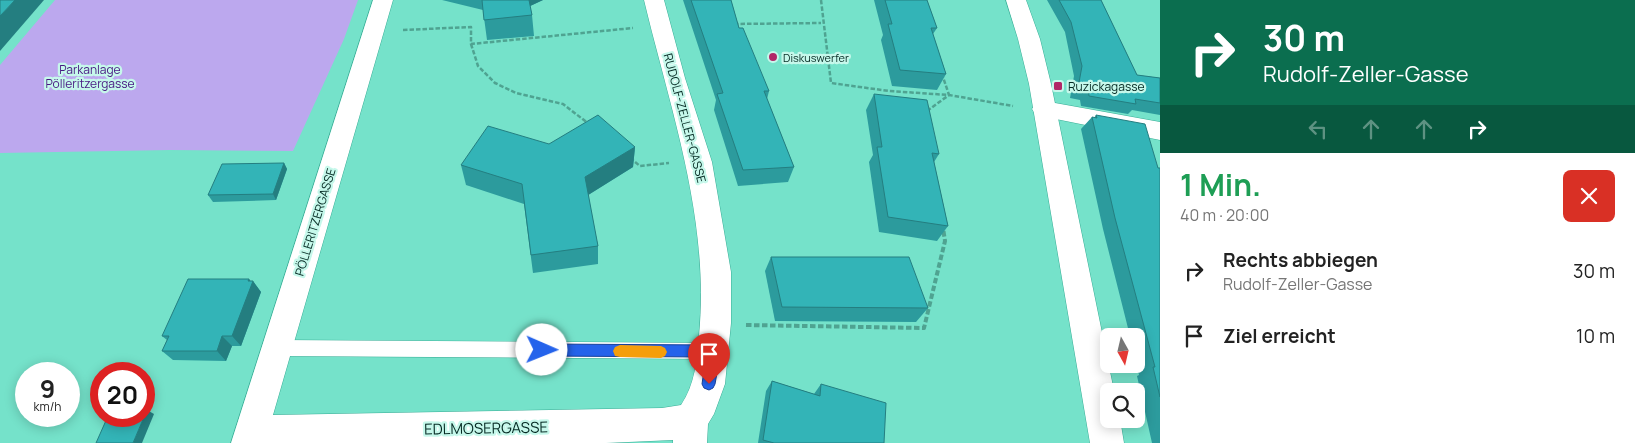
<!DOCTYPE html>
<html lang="de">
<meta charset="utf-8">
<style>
body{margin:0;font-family:Manrope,sans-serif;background:#f6f6f6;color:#222;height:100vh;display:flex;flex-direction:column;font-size:19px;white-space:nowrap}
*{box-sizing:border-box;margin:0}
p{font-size:16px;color:#767676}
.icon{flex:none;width:28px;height:28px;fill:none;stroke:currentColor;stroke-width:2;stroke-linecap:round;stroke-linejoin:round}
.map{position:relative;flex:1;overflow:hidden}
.side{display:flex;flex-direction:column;background:#fff;width:475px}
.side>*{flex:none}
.banner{background:#0b6e4f;color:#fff;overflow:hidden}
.needle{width:32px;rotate:172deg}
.fabs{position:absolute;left:1100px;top:328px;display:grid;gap:10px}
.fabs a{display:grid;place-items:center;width:45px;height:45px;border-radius:8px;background:#fff;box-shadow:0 2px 12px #0003;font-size:25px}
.speed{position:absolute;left:15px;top:362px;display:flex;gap:10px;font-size:25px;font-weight:700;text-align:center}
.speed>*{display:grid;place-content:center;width:65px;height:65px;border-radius:50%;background:#fff;box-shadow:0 2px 12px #0003;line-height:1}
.speed small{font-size:12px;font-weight:400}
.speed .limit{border:8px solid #d22;background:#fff;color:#111}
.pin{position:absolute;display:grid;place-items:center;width:42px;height:42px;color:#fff;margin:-51px -21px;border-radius:50% 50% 50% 0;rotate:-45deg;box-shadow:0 0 5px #0007}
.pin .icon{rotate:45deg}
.me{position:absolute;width:55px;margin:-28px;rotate:91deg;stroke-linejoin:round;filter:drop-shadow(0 0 4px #0008)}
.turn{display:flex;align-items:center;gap:18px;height:105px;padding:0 20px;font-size:22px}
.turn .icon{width:65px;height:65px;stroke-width:2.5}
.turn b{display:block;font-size:35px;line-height:42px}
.lanes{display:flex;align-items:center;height:48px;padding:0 20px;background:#0003;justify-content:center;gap:25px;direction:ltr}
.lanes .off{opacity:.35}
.round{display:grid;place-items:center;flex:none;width:52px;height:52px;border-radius:8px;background:#f6f6f6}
.overview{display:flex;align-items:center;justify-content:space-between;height:85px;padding:0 20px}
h1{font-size:30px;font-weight:700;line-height:38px;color:#1e9e55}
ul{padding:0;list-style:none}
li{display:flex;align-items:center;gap:15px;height:65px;padding:0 20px}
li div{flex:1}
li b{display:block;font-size:19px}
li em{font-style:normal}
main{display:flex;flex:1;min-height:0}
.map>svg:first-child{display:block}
</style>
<main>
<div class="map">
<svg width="1160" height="443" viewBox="0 0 1160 443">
<rect width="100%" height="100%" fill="#75e2ca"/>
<path fill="#bca8ee" d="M55 0H358L344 39 293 151 170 150 0 153V65Z"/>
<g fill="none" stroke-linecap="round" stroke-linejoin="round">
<g stroke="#39ad96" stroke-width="1">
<path id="lane" d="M277 340 714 343 720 345 723 351 720 357 714 359 277 356 271 354 268 348 271 342Z"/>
</g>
<g stroke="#39ad96" stroke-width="1">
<g id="street">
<path d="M373 0H393L273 415 662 408 681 405C695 384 697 361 699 336 710 219 671 112 644 0H664L685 78 712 162 731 272V323L725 384 714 414 708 424 707 443H673V440L606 443H231Z"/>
<path d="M1044 101 1160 122V140L1036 115 1032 109 1036 103Z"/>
</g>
</g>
<g stroke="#39ad96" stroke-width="1">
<path id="secondary" d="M1006 0H1026L1040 39 1051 84 1114 391H1109V419H1120L1124 443H1090L1029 84 1018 39Z"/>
</g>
<g stroke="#4fa391" stroke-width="2.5" stroke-dasharray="4.5 2" stroke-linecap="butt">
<path d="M821 0 831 83 889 91 949 95 1013 106"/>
<path d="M734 24 821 23"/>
<path d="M403 30 471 27V44L633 28"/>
<path d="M471 44 478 66 495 83 516 93 563 104 589 124"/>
<path d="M927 111 949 95 943 77"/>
<path d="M630 158 640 166 669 163"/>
</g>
<path stroke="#4fa391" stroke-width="4" stroke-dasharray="5.5 2.5" stroke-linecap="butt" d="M746 325 924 328 945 241 943 228"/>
<use href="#lane" fill="#fff" fill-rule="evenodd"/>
<use href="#street" fill="#fff" fill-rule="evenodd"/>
<use href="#secondary" fill="#fff" fill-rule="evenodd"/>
</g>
<g fill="#2c9b9d">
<path d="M442 0H543L530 6 532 15 534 36 487 40 483 10Z"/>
<path d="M683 0H731L739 28 769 91 767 99 794 167 788 182 738 186 714 110 716 100Z"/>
<path d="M874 0H927L937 28 933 34 946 74 937 90 892 86 881 40 883 35Z"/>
<path d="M1047 0H1101L1137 75 1160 78V115L1132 110 1128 114 1081 106 1080 100 1070 98 1074 76 1065 32Z"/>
<path d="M874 94 939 154 934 162 948 226 937 241 879 232 869 162 873 155 866 110Z"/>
<path d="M1096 115 1158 168H1160V443H1152L1137 376 1139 375 1136 362V336H1130L1103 229 1081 129 1092 117 1094 118Z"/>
<path d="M549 144 635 147 633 167 588 195 598 246V264L533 273 524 204 466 185 461 165Z"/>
<path d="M284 163 287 169 276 200 213 202 208 195Z"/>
<path d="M771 257 928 308 916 322 775 321 765 271Z"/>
<path d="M249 279 250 281H253L261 292 241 346H232L226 361 173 360 162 351 167 340 162 336Z"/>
<path d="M772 381 814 394 821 384 884 443H758L766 391Z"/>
</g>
<g fill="#247e80">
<path d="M15 0H44L0 51V16Z"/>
<path d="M527 0H543L528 7Z"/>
<path d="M635 147 633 167 585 197V177Z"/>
<path d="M284 163 287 169 276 200 273 194Z"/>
<path d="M249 279 252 283 253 281 261 292 241 346 232 336Z"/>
<path d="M222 336 232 346 226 361 217 351Z"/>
<path d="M147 410 154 414 142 443H133Z"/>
</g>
<g fill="#33b4b7" stroke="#247e80">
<path d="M0 0H15L0 16Z"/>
<path d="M482 0H529L532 15 484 20Z"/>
<path d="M691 0H731L739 28H743L769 91H764L794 167 743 170 717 94 723 93Z"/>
<path d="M885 0H927L937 28H931L946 74 900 70 888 24H892Z"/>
<path d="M1059 0H1101L1137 75 1160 78V103L1135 99 1136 104 1089 96 1088 90 1078 88 1082 66 1071 22Z"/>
<path d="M874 94 927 100 939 154 932 153 948 226 888 217 877 147H882Z"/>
<path d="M598 115 635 147 585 177 598 246 531 255 522 184 461 165 488 126 549 144Z"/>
<path d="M1096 115 1145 124 1158 168H1160V397L1153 367H1155L1115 218 1092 117 1097 118Z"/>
<path d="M284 163 273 194 208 195 222 164Z"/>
<path d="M771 257H909L928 308 782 307Z"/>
<path d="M188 279H249L248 281H253L232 336H222L217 351H162L169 336H162Z"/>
<path d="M772 381 820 396 821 384 886 403 884 443H774L763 440Z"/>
<path d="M144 410H147L133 443H96L108 416H144Z"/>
</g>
<path fill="#2563eb" stroke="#184099" d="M542 344 714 345 719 347 721 351 715 384 713 388 709 390 704 388 702 384 706 357 542 356 537 354 536 350 537 346Z"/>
<path fill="#f59e0b" d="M620 345 661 346 665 348 667 352 665 356 661 358 620 357 615 356 613 351 615 347Z"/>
<g fill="#b12768" stroke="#c6f8eb" stroke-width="2">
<circle cx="773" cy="57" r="5"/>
<rect x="1053" y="81" width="10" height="10" rx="2.5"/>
</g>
<g text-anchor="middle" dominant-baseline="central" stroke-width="4.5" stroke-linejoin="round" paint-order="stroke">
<g font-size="11" fill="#052a23" stroke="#c6f8eb" text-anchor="start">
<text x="783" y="57">Diskuswerfer</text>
</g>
<g font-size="12" fill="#481982" stroke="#c6f8eb">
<text x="90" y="69">Parkanlage<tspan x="90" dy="14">Pölleritzergasse</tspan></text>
</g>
<g font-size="12" fill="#052a23" stroke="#c6f8eb" text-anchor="start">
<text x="1068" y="86">Ruzickagasse</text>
</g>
<g font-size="12" fill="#052a23" stroke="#c6f8eb">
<text transform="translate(685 118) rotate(75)">RUDOLF-ZELLER-GASSE</text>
<text transform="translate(315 222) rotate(-73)">PÖLLERITZERGASSE</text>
</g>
<g font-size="15" fill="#052a23" stroke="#c6f8eb">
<text transform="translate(486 428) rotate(-1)">EDLMOSERGASSE</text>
</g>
</g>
</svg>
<div class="fabs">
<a><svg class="needle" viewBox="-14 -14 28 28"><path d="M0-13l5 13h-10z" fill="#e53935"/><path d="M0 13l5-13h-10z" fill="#767676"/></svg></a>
<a><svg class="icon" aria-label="search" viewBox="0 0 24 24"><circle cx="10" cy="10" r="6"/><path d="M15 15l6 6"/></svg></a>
</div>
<div class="speed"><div>9<small>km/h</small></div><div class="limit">20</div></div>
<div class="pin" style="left:709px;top:384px;background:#d93025"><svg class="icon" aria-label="arrive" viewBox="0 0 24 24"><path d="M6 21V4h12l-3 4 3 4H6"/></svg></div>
<svg class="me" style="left:542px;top:350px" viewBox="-20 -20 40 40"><circle r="19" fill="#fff"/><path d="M0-13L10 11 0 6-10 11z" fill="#2563eb"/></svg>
</div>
<section class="side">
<div class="banner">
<div class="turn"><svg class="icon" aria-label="right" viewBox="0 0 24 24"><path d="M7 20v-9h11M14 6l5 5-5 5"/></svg><div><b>30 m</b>Rudolf-Zeller-Gasse</div></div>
<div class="lanes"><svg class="icon off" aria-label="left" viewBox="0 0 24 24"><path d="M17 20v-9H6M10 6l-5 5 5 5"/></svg><svg class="icon off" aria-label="ahead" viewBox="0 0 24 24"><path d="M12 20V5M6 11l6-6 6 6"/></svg><svg class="icon off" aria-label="ahead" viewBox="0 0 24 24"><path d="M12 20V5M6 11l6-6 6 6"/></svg><svg class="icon" aria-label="right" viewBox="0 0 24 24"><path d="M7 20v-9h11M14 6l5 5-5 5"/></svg></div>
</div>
<div class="overview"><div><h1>1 Min.</h1><p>40 m · 20:00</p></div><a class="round" style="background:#d93025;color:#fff"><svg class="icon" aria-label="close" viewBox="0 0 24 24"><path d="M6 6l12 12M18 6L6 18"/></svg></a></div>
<ul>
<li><svg class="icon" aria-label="right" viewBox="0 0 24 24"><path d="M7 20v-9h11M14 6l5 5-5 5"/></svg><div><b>Rechts abbiegen</b><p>Rudolf-Zeller-Gasse</p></div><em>30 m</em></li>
<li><svg class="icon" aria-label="arrive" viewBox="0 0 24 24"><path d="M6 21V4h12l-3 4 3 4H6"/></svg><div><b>Ziel erreicht</b></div><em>10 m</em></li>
</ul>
</section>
</main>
